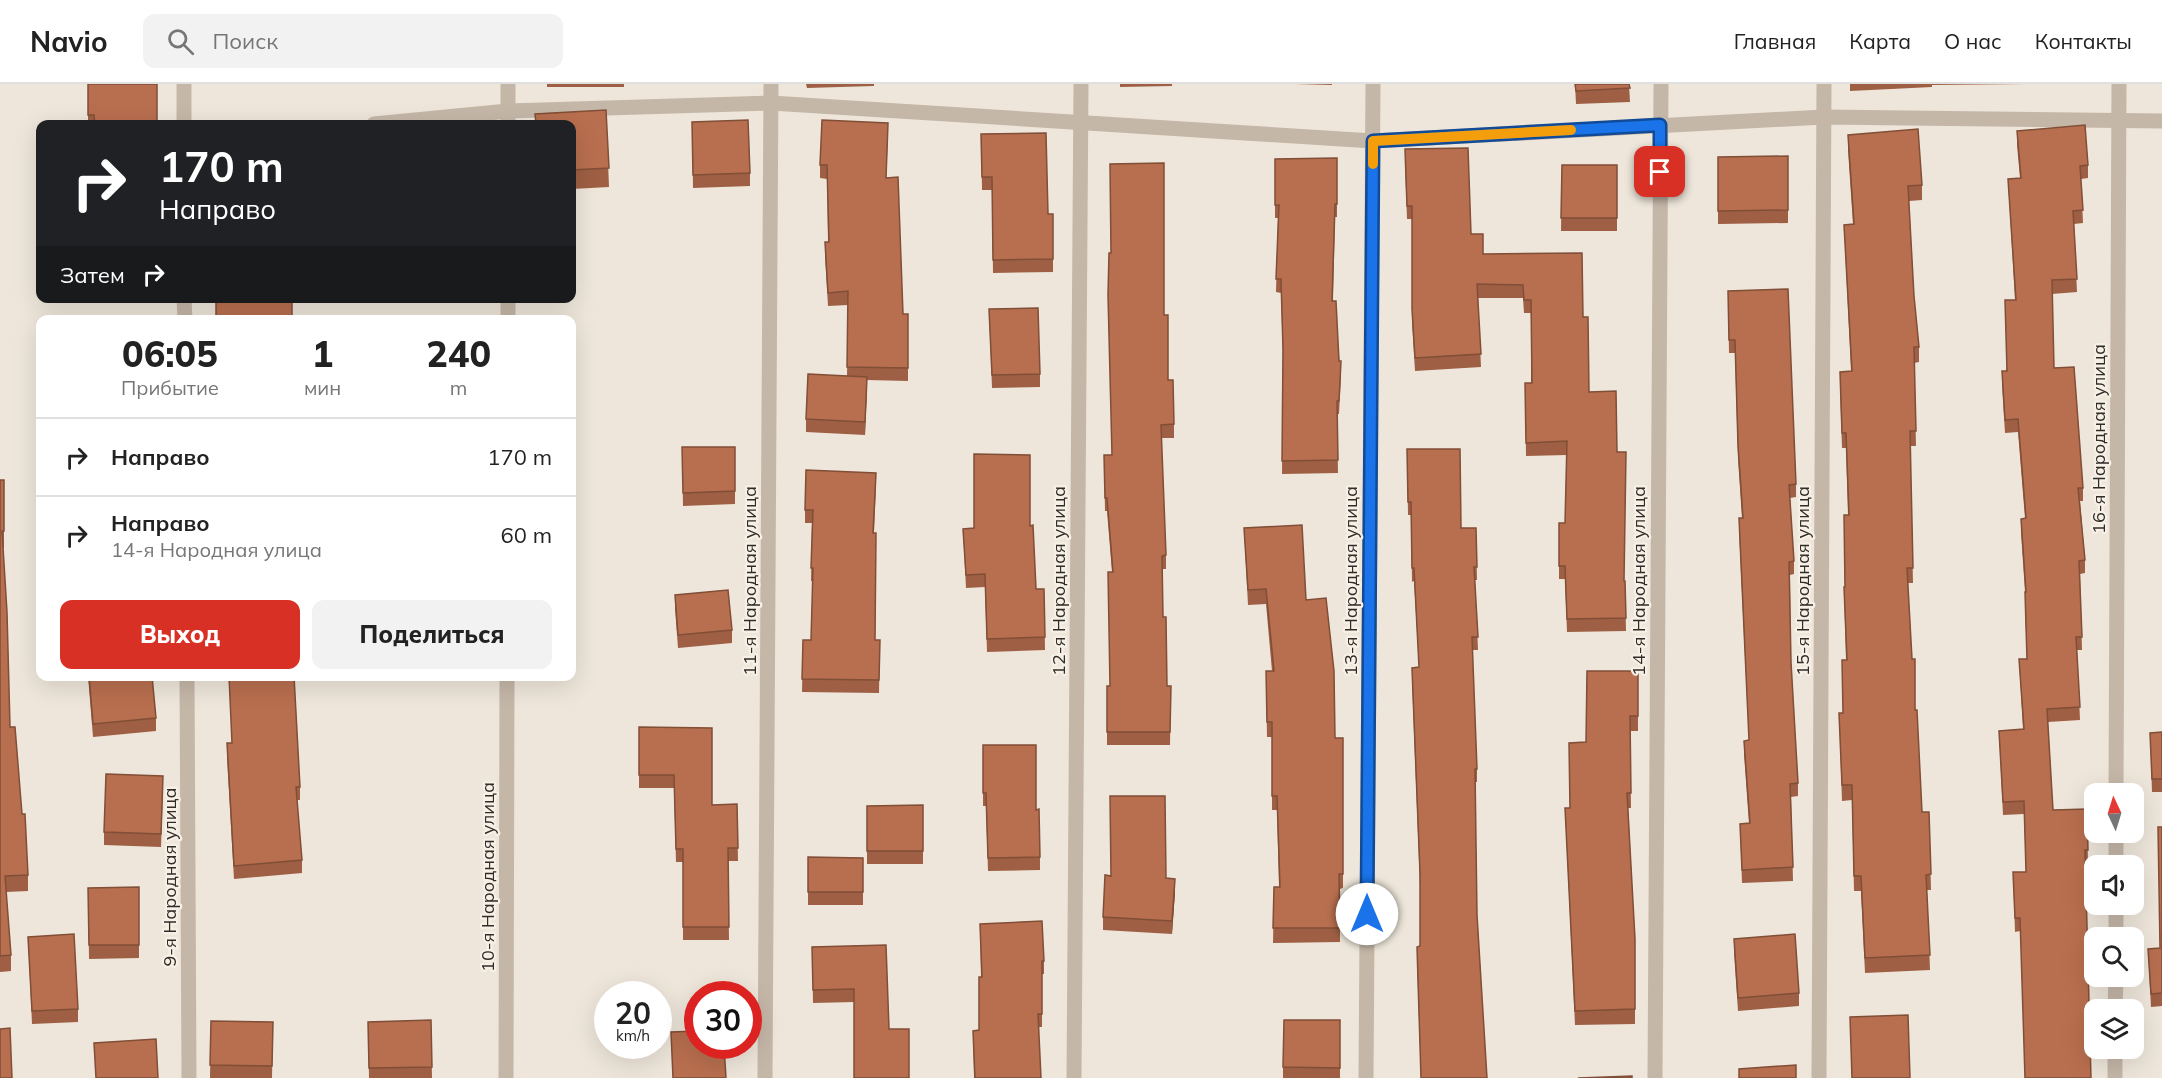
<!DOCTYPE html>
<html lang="ru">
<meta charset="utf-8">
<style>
body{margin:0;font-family:Mulish,sans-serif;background:#f2f2f2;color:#222;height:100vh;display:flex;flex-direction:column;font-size:22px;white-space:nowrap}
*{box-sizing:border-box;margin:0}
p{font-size:20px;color:#767676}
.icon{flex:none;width:33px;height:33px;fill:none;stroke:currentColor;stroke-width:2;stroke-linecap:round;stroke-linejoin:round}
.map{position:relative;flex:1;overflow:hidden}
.side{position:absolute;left:36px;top:231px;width:540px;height:366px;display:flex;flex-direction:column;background:#fff;border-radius:12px;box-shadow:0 6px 24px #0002}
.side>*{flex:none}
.banner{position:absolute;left:36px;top:36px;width:540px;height:183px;border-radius:12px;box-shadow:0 6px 24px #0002;background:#202124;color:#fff;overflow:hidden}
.needle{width:39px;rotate:356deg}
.buttons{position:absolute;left:2084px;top:699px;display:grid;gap:12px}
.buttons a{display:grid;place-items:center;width:60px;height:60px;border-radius:12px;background:#fff;box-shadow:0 6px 24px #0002;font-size:30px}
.speed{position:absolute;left:594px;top:897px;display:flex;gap:12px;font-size:30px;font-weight:700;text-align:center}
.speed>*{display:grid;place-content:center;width:78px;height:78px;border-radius:50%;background:#fff;box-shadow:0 6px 24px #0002;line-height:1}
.speed small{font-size:15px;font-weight:400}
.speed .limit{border:9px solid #d22;background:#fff;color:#111}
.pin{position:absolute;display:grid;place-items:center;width:51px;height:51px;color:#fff;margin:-26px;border-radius:12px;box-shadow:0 3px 9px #0006}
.me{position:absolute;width:66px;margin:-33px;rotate:0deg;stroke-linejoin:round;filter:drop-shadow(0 0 4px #0008)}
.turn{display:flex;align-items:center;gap:21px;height:126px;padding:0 24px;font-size:27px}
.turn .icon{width:78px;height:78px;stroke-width:2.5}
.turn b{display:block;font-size:42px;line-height:51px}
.then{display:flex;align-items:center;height:57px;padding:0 24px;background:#0003;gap:12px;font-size:22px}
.eta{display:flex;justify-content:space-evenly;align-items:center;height:102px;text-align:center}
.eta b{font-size:36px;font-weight:800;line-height:42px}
.primary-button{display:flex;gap:12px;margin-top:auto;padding:12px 24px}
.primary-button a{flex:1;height:69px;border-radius:12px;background:#d93025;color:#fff;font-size:24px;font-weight:800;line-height:69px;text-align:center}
.primary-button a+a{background:#f2f2f2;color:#222}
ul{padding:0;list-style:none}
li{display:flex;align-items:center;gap:18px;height:78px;padding:0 24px;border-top:2px solid #e0e0e0}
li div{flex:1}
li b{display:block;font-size:22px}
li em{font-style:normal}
header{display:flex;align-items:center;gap:36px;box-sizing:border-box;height:84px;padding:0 30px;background:#fff;border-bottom:2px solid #e0e0e0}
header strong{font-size:28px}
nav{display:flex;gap:33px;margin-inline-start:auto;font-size:21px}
.search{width:420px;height:54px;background:#f2f2f2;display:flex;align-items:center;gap:15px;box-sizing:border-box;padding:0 21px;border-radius:12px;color:#767676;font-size:22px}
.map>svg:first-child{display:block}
</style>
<header>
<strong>Navio</strong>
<div class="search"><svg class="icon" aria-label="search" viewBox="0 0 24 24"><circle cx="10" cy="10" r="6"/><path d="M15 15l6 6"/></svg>Поиск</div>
<nav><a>Главная</a><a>Карта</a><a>О нас</a><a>Контакты</a></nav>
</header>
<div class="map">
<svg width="2162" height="994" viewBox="0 0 2162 994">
<rect width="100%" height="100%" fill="#eee6da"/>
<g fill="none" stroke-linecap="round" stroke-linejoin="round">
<g stroke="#c5b7a8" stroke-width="15">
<path d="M508 0V40"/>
<path d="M184 40V0"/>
<path d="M374 40 508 27 771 19 1373 57 1824 33 2162 37"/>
<path d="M184 214 185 236"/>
<path d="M508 236V214"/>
<path d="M187 592 189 994"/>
<path d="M2116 710 2119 0"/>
<path d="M2116 782V748"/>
<path d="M2116 854V820"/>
<path d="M2115 926 2116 892"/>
<path d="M506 994 507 592"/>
<path d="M765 994 771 0"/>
<path d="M1074 994 1081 0"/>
<path d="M1366 994 1373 0"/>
<path d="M1655 994 1661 0"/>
<path d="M1819 994 1824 0"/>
<path d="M2115 994V964"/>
</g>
</g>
<g fill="#9e5f44">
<path d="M88 0 157 40H88Z"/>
<rect x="547" y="0" width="77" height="3"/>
<path d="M806 0H874V2L807 4Z"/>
<path d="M1120 0H1172V2L1120 3Z"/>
<path d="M1295 0H1332V1Z"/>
<path d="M1575 0H1629L1630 18 1576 20Z"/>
<path d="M1850 0H2026L1932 1V3L1850 7Z"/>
<path d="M606 26 609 103 572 105V40H535V30Z"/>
<path d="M692 38 750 89V102L693 104Z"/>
<path d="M2017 47 2088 81V94L2081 95 2083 139 2074 140 2077 208 2052 210 2054 284 2083 404V417H2080L2085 476V489L2080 490 2082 566H2077L2080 636 2048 638 2053 726 2087 725 2088 779H2086L2020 847 2015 848 2013 788H2026L2024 730 2003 731 1999 647 2023 645 2019 575H2027L2025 522V508L2021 448V435L2025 434 2018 348 2005 349 2002 300V287H2006L2015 216 2008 95 2020 94 2017 61Z"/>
<path d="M981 50 1048 130H1053V188L993 189 992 106H982Z"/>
<path d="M1848 51 1922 101V116L1909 117 1914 212 1919 263V278L1914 279 1916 362H1910L1913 499H1908L1912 575 1922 728H1929L1931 806H1927L1930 886 1865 889 1861 807H1854L1852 716 1842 717 1839 629H1843L1846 576 1844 503H1845L1848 431 1846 364H1842L1840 303 1851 287 1844 141 1853 140 1848 66Z"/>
<path d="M888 52 886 94 903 230H908V297L867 296 865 351 806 348V335L847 292 848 221 828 222 825 172V158H828L827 95 820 94V81Z"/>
<path d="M1788 72V139L1718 140V73Z"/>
<path d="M1337 74V133H1335L1333 217 1341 291 1339 330H1337L1338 389 1282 390 1283 275 1281 209 1276 208 1278 134H1275V75Z"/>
<path d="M1405 79 1471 150 1483 170 1583 233 1589 308 1617 368 1624 497H1625L1626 547 1567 548 1565 495H1559V439H1565L1567 371 1526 372 1525 299H1531V229H1524L1523 214H1478L1481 283 1415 287 1412 238V135H1407Z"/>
<path d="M1562 81H1617V147H1561Z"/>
<path d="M1728 207 1796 400V413L1790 414 1794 477V490L1790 491 1791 578 1798 699V712L1791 713 1793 797 1742 799 1740 740H1749L1744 670V657L1749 656 1739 447V434H1742L1738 375 1735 269H1729Z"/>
<path d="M989 225 1040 290V303L992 304Z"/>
<path d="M1164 231 1168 296 1174 340V354H1161L1166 471V485H1162L1163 533 1167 602H1171L1170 661H1107V602H1110L1112 488 1107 427H1105L1104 371H1112Z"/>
<path d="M682 363H735V420L683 422Z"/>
<path d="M1407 365 1461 444H1476L1477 496H1475L1478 566H1472L1477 685V698H1475L1477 831 1487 994H1421L1417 876 1420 862V802L1412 597V584L1419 583 1414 497 1412 498 1411 431H1408Z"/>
<path d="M0 396H4V464H3L10 643 22 730 28 791V807L6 808 11 871V887L0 888Z"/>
<path d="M876 402 874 449 875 556H880L879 609 802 608 803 556H811L813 497H811L812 439H805V426Z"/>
<path d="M1030 442 1036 505H1044L1045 566 987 568 985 503 966 504 963 445Z"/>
<path d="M1244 444 1306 516 1335 654H1343V804L1340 805V858L1273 859 1274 803H1279L1277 726H1272V653H1267L1266 602 1272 587 1266 520 1248 521Z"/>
<path d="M675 511 732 546V559L678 564 675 524Z"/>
<path d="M1638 587V647H1630L1631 724H1628L1635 855V940L1575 941 1565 724H1570L1586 658Z"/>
<path d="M88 592H152L156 634V647L93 653Z"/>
<path d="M229 592H294L300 703V716H297L302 776V789L234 795 227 673V659H232Z"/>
<path d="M639 643 712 721 737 720 738 777H728L729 856H683V778H676L674 704H639Z"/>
<path d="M2162 648V708H2152L2150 649Z"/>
<path d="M983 661 1036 726 1040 773V786L988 787 986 722H983Z"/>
<path d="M163 705 161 763 104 761V748Z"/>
<path d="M923 721V780H867V722Z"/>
<path d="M2162 743V922L2151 923 2148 865 2160 864Z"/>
<path d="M808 773 863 774V821H808Z"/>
<path d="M1166 794 1175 808 1172 850 1103 846V833Z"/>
<path d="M139 803V874L89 875 88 804Z"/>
<path d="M980 840 1044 877V890H1042V943H1038L1041 994H974L973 947 979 946 981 893Z"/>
<path d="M28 853 78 925V938L32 940Z"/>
<path d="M1734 855 1799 909V922L1738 927 1734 868Z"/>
<path d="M886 861 889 945 854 918 813 919 812 863Z"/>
<path d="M431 936 432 994H369L368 938Z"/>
<path d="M1340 936V994H1283V983Z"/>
<path d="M211 937 273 938 272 994H210Z"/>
</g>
<g fill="#814e37">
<path d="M867 293V306L865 351V338Z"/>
<path d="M1175 795V808L1172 850V837Z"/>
</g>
<g fill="#b86f4f" stroke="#814e37" stroke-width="1.5">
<path d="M88 0H157V40H95L94 31H88Z"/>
<path d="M1575 0H1629L1630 4 1576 7Z"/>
<path d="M606 26 609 84 572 86V40H536L535 30Z"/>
<path d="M748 36 750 89 693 91 692 38Z"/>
<path d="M822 36 888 39 886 94 898 93 903 230H908V284L847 283 848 207 828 209 825 158H829L827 81H820Z"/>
<path d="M2085 41 2088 81 2080 82 2083 126 2073 127 2077 195 2052 196 2054 284 2074 283 2083 404H2078L2085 476 2079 477 2082 553H2076L2080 623 2047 625 2053 726 2087 725 2088 766H2085L2091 994H2025L2020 834H2015L2013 788H2026L2024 717 2003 718 1999 647 2024 645 2019 575H2027L2025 508H2026L2021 435 2026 434 2018 335 2005 336 2002 287H2007L2005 216H2016L2008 95 2021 94 2017 47Z"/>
<path d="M1918 45 1922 101 1908 102 1914 212 1919 263H1914L1916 347H1910L1913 484H1907L1912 575H1915V626H1917L1922 728H1929L1931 790 1926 791 1930 871 1865 874 1861 792H1854L1852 701H1842L1839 629H1843L1842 576H1847L1844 503H1845L1844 431H1849L1846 349H1842L1840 288 1852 287 1844 141 1854 140 1848 51Z"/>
<path d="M1046 49 1048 130H1053V175L993 176 992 93H982L981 50Z"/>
<path d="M1468 64 1471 150H1483V170L1582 169 1583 233H1588L1589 308 1616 307 1617 368H1626L1624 497H1625L1626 534 1567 535 1565 482H1559V439H1565L1567 357 1526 359 1525 299H1532L1531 216H1524L1523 201 1477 200 1481 270 1415 274 1412 225V122H1407L1405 65Z"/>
<path d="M1788 72V126L1718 127V73Z"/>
<path d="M1337 74V120H1335L1332 217H1336L1339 277H1341L1339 317H1337L1338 376 1282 377 1283 265 1281 195H1276L1279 121H1275V75Z"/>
<path d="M1164 79V231H1168V296H1173L1174 340 1161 341 1166 471 1162 472 1163 533H1166L1167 602H1171L1170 648H1107V602H1110L1108 488H1113L1107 414H1105L1104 371H1112L1108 211 1109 169H1111L1110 80Z"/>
<path d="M1562 81H1617V134H1561Z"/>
<path d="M1788 205 1796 400 1789 401 1794 477 1789 478 1791 578 1798 699 1790 700 1793 783 1742 786 1740 740 1750 739 1744 657 1749 656 1739 434H1743L1738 361 1735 256H1729L1728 207Z"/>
<rect x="216" y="214" width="76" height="22"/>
<path d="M1038 224 1040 290 992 291 989 225Z"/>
<path d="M808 290 867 293 865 338 806 335Z"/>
<path d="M682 363H735V407L683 409Z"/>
<path d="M1407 365H1460L1461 444H1476L1477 483H1474L1478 553H1472L1477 685H1475L1477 831 1487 994H1421L1417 863 1420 862V789L1412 584 1419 583 1414 484H1412L1411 418H1408Z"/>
<path d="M974 370 1030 371V442L1033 441 1036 505H1044L1045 553 987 555 985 490 966 491 963 445 974 444Z"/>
<path d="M806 386 876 389 873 449H876L875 556H880L879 596 802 595 803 556H811L813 484H811L813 426H805Z"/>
<path d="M0 396H4V447H2L7 528 10 643H15L22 730H25L28 791 5 792 11 871 0 872Z"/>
<path d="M1302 441 1306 516 1326 514 1334 587 1335 654H1343V790H1339L1340 844H1273L1274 803H1280L1277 712H1272V638H1267L1266 587H1274L1266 505 1248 506 1244 444Z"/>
<path d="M728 506 732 546 678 551 675 511Z"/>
<path d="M1587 587H1638V632H1630L1631 709H1627L1635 855V925L1575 927 1565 724H1570L1569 659 1586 658Z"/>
<path d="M89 592H152L156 634 93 640Z"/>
<path d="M229 592H294L300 703H296L302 776 234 782 227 659H232Z"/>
<path d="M639 643 712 644V721L737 720 738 764H728L729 843H683V765H676L674 691H639Z"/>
<path d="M2162 648V695H2152L2150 649Z"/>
<path d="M983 661H1036V726L1039 725 1040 773 988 774 986 709H983Z"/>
<path d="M106 690 163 692 161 750 104 748Z"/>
<path d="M1110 712H1165L1166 794 1175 795 1172 837 1103 833 1105 791 1111 792Z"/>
<path d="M923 721V767H867V722Z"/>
<path d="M2158 743H2162V909L2151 910 2148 865 2160 864Z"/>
<path d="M808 773 863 774V808H808Z"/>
<path d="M139 803V861H89L88 804Z"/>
<path d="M1042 837 1044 877H1042V930H1038L1041 994H975L973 947 979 946V893H982L980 840Z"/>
<path d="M74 850 78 925 32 927 28 853Z"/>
<path d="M1795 850 1799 909 1738 914 1734 855Z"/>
<path d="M886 861 889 945H909V994H854V905L813 906 812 863Z"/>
<path d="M1908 931 1910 994H1852L1850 933Z"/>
<path d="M431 936 432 983 369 984 368 938Z"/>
<path d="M1284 936H1340V984L1283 983Z"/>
<path d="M211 937 273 938 272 982 210 981Z"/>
<path d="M10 944 12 994H0V945Z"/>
<path d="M698 947V962H724L726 994H673L671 948Z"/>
<path d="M156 955 158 994H96L94 959Z"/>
<path d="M1796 981V994H1739V985Z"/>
<path d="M1632 992V994H1578Z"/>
</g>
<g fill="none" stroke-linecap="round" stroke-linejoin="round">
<g stroke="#114b97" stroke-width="15">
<path id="route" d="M1367 830 1373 57 1660 41V88"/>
</g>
<use href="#route" stroke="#1a73e8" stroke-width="10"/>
<path stroke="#f59e0b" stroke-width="10" d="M1373 80V57L1571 46"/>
</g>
<g text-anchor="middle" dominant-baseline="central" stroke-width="4.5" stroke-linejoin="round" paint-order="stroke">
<g font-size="18" fill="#322b27" stroke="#f6f0e6">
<text transform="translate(2098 355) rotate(-90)">16-я Народная улица</text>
<text transform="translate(749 497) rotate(-90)">11-я Народная улица</text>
<text transform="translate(1058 497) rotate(-90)">12-я Народная улица</text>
<text transform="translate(1350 497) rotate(-90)">13-я Народная улица</text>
<text transform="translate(1638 497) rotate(-90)">14-я Народная улица</text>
<text transform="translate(1802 497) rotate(-90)">15-я Народная улица</text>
<text transform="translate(169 793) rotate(-90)">9-я Народная улица</text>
<text transform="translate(487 793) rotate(-90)">10-я Народная улица</text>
</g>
</g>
</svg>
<div class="buttons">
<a><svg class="needle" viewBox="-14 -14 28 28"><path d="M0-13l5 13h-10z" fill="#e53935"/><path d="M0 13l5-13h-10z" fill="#767676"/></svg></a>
<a><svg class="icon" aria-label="sound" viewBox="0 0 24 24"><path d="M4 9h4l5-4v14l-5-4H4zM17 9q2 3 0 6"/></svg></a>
<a><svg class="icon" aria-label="search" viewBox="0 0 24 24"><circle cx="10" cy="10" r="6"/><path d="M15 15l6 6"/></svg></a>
<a><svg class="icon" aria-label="layers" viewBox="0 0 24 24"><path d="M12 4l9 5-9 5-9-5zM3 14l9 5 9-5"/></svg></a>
</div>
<div class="speed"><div>20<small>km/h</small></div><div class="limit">30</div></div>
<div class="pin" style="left:1660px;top:88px;background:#d93025"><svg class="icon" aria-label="arrive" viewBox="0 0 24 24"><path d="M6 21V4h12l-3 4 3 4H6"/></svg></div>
<svg class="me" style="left:1367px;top:830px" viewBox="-20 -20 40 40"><circle r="19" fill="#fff"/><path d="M0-13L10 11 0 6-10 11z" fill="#1a73e8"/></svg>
<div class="banner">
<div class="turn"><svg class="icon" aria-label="right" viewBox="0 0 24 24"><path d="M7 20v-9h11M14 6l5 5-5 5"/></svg><div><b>170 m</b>Направо</div></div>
<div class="then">Затем<svg class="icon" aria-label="right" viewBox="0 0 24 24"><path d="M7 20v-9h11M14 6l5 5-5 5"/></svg></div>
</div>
<section class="side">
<div class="eta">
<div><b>06:05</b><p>Прибытие</p></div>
<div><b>1</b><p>мин</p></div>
<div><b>240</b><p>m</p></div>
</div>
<ul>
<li><svg class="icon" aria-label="right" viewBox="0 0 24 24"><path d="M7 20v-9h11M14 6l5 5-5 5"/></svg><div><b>Направо</b></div><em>170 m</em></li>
<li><svg class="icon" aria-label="right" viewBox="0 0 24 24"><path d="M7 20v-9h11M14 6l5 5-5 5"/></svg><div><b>Направо</b><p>14-я Народная улица</p></div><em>60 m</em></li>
</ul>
<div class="primary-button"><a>Выход</a><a>Поделиться</a></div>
</section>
</div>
